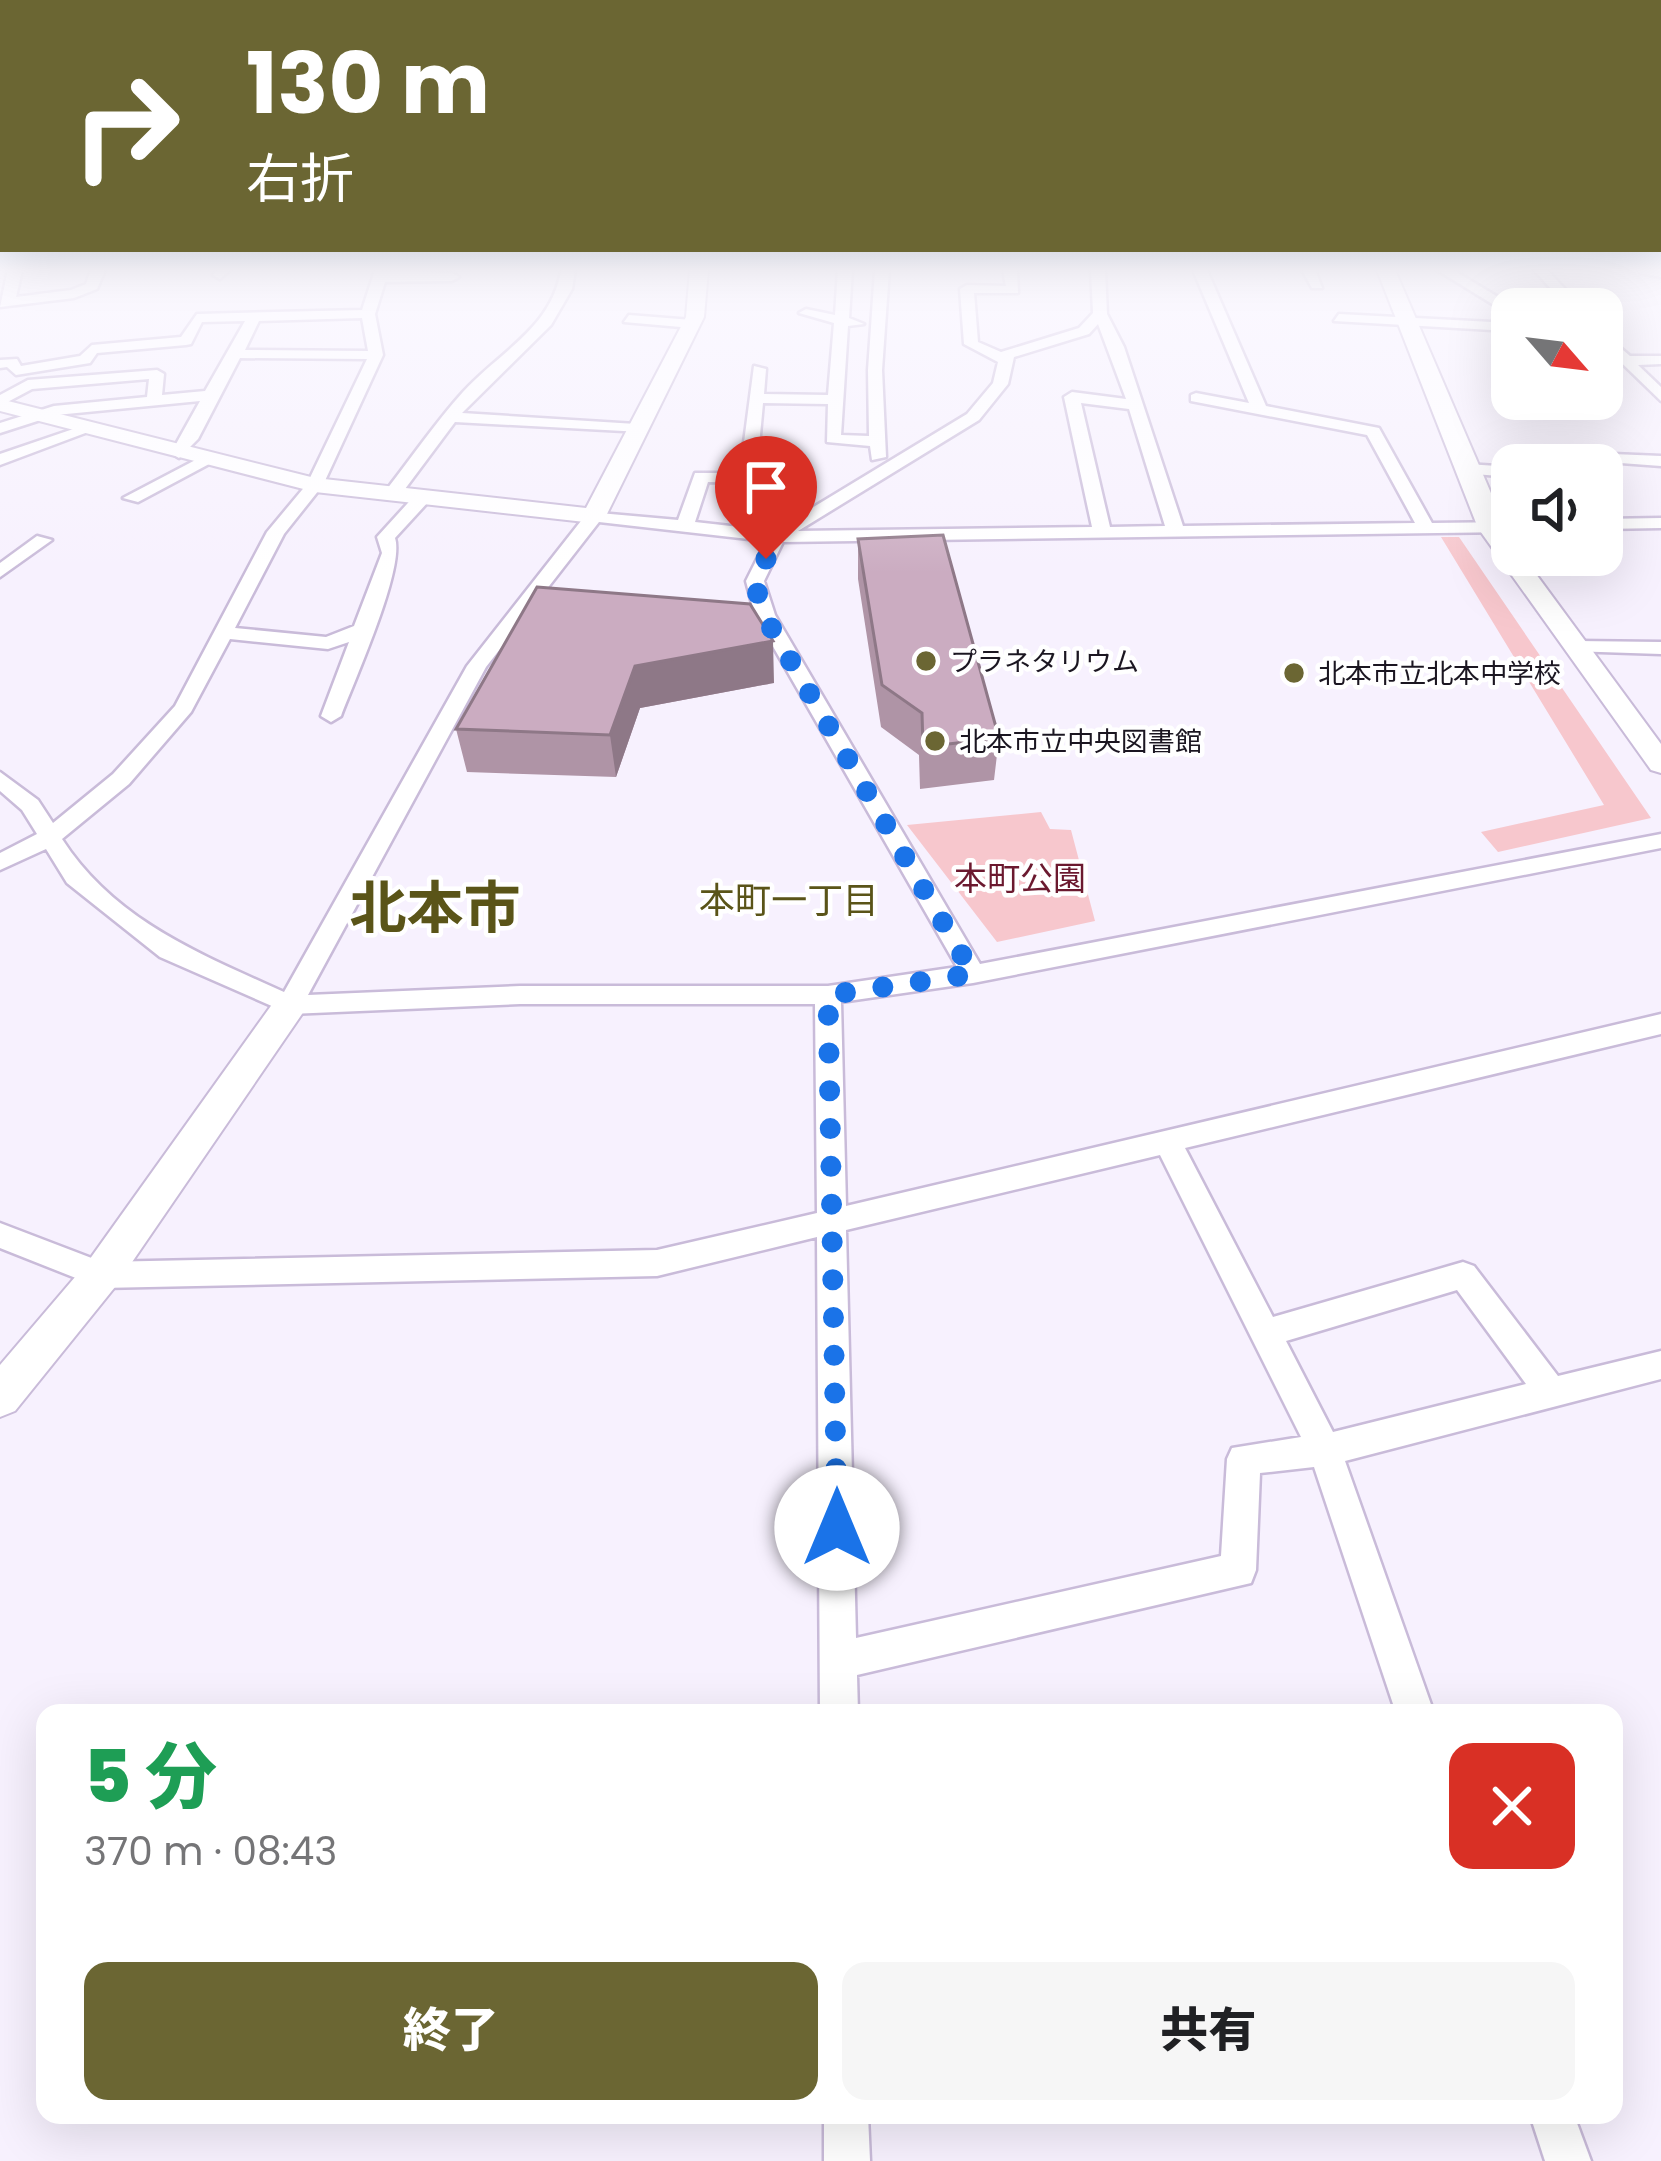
<!DOCTYPE html>
<html lang="ja">
<meta charset="utf-8">
<style>
body{margin:0;font-family:Poppins,"Noto Sans JP",sans-serif;background:#f6f6f6;color:#202124;height:100vh;display:flex;flex-direction:column;font-size:45px;white-space:nowrap}
*{box-sizing:border-box;margin:0}
p{font-size:39px;color:#757577}
.icon{flex:none;width:66px;height:66px;fill:none;stroke:currentColor;stroke-width:2;stroke-linecap:round;stroke-linejoin:round}
.map{position:relative;flex:1;overflow:hidden}
.details{position:absolute;left:36px;top:1704px;width:1587px;height:420px;display:flex;flex-direction:column;background:#fff;border-radius:24px;box-shadow:0 12px 48px #0002}
.details>*{flex:none}
.top-card{position:absolute;left:0px;top:0px;width:1662px;height:252px;box-shadow:0 12px 48px #0002;background:#6b6633;color:#fff;overflow:hidden}
.needle{width:78px;rotate:118deg}
.buttons{position:absolute;left:1491px;top:288px;display:grid;gap:24px}
.buttons a{display:grid;place-items:center;width:132px;height:132px;border-radius:24px;background:#fff;box-shadow:0 12px 48px #0002;font-size:60px}
.pin{position:absolute;display:grid;place-items:center;width:102px;height:102px;color:#fff;margin:-123px -51px;border-radius:50% 50% 50% 0;rotate:-45deg;box-shadow:0 0 12px #0007}
.pin .icon{rotate:45deg}
.me{position:absolute;width:132px;margin:-66px;rotate:0deg;stroke-linejoin:round;filter:drop-shadow(0 0 9px #0008)}
.turn{display:flex;align-items:center;gap:42px;height:252px;padding:0 48px;font-size:54px}
.turn .icon{width:156px;height:156px;stroke-width:2.5}
.turn b{display:block;font-size:84px;line-height:102px}
.round{display:grid;place-items:center;flex:none;width:126px;height:126px;border-radius:24px;background:#f6f6f6}
.summary{display:flex;align-items:center;justify-content:space-between;height:204px;padding:0 48px}
h1{font-size:72px;font-weight:800;line-height:90px;color:#1e9e55}
.cta{display:flex;gap:24px;margin-top:auto;padding:24px 48px}
.cta a{flex:1;height:138px;border-radius:24px;background:#6b6633;color:#fff;font-size:48px;font-weight:800;line-height:138px;text-align:center}
.cta a+a{background:#f6f6f6;color:#202124}
.map>svg:first-child{display:block}
</style>
<div class="map">
<svg width="1661" height="2161" viewBox="0 0 1661 2161">
<rect width="100%" height="100%" fill="#f7f1fe"/>
<g fill="#f7c7cd">
<path d="M1441 537H1459L1651 818 1498 852 1481 832 1604 805Z"/>
<path d="M1041 812 1050 829 1071 830 1095 921 997 942 907 825Z"/>
</g>
<g fill="none" stroke-linecap="round" stroke-linejoin="round">
<g stroke="#c9bbd9" stroke-width="5">
<g id="minor">
<path d="M8 270H22L16 297 71 290 86 284 91 270H105L97 289 74 298 0 307Z"/>
<path d="M217 270H230L220 279 213 275Z"/>
<path d="M375 270 452 273 459 277 452 281 385 282 375 314 383 355 323 485 284 534 235 628 326 637 354 626 382 553 377 537 417 493H429V501L395 538C405 568 355 679 341 716L331 722 321 716 349 642 328 649 230 639 191 712 129 784 62 839C114 920 200 954 284 992L467 666 588 512 678 520 695 473H740L754 366 766 369 764 394 828 395 834 323 799 313 806 309 835 315 838 270H852L849 318 864 324 848 326 841 435 869 436 868 370 875 270H889L882 370 886 457 872 460 870 446 827 442 828 404 763 403 756 478 748 483 708 482 695 522 774 531 967 414 993 383 998 362 964 344 960 289 967 285 1006 286 1003 270H1017L1018 293H974L978 342 1001 352 1079 328 1093 313 1091 270H1105L1107 314 1124 347 1183 526 1415 523 1367 435 1191 401V395L1196 393 1249 403 1193 270H1207L1266 406 1379 428 1432 523 1512 522V532L783 542 764 581 775 615 980 964 1661 834V848L973 983 841 1002 846 1206 1661 1014V1034L1185 1148 1273 1317 1463 1262 1474 1266 1558 1376 1661 1351V1379L1345 1461 1434 1713H1396L1314 1467 1260 1473 1256 1570 1251 1583 857 1675 858 1713H820L817 1237 657 1276 101 1288 0 1248V1223L102 1262 657 1250 817 1213 815 1004H520L290 1014 160 957 67 883 46 849 0 870V853L37 834 22 810 0 791V772L38 800 53 823 113 774 175 706 267 532 307 484 367 359 240 358 198 439 179 458 171 453 200 401 56 415 0 433V423L54 406 147 397 149 379 32 389 0 406V395L28 380 157 370 164 374 162 395 205 391 245 321 202 322 191 344 186 345 97 353 90 363 16 375 7 367 0 368V360L17 359 21 366 80 356 92 345 181 337 197 314 362 310ZM362 318 368 351 245 350 259 321ZM1098 324 1126 399 1072 392 1064 397 1092 527 798 531 979 420 1008 384 1014 357 1089 334ZM1081 403 1129 409 1165 526 1110 527ZM599 522 766 541 746 581 755 615 957 967 828 986H520L308 995 486 667ZM1160 1155 1301 1437 1232 1448 1227 1459 1221 1556 856 1638 846 1230ZM1457 1290 1526 1384 1333 1432 1286 1341Z"/>
<path d="M561 270H575L572 289 551 325 462 413 636 424 642 426V432L455 422 399 497H387V489C412 457 435 423 463 392 499 352 552 328 561 270Z"/>
<path d="M1302 270H1315L1322 288H1312Z"/>
<path d="M1437 270H1453L1518 309 1507 313Z"/>
<path d="M1534 270H1547L1584 309H1569Z"/>
<path d="M1639 270H1661V277L1640 273Z"/>
<path d="M1339 314 1492 322 1499 326 1492 330 1334 321Z"/>
<path d="M629 315 692 320 699 324 692 328 624 322Z"/>
<path d="M1602 332 1630 356H1661V364L1638 365 1661 387V401L1602 344Z"/>
<path d="M82 426 96 429 0 465V454Z"/>
<path d="M1613 454 1661 456V466L1607 462 1605 459Z"/>
<path d="M205 455 213 460 211 463 138 502 123 498Z"/>
<path d="M1467 464 1512 467V477L1461 473 1459 469Z"/>
<path d="M1661 518V528L1602 529V519Z"/>
<path d="M37 536 52 540 0 577V563Z"/>
<path d="M1577 641 1661 642V654L1570 651V643Z"/>
<path d="M824 2115H868L870 2161H824Z"/>
<path d="M1530 2115H1574L1591 2161H1545Z"/>
</g>
</g>
<g stroke="#c9bbd9" stroke-width="4">
<g id="tertiary">
<path d="M690 270H708L704 317 606 516 594 523 315 492 0 411V399L315 478 586 508 686 317Z"/>
<path d="M1377 270H1395L1512 542V555H1522L1661 744V773L1651 770 1478 528Z"/>
<path d="M290 992 307 1005 302 1014 115 1287 15 1411 0 1417V1365L87 1263 278 996Z"/>
</g>
</g>
<use href="#minor" fill="#fff" fill-rule="evenodd"/>
<use href="#tertiary" fill="#fff" fill-rule="evenodd"/>
</g>
<g fill="#af94a6">
<path d="M858 539 999 738 994 780 920 789 919 755 881 727 858 579Z"/>
<path d="M774 683 640 708 616 777 467 772 456 729Z"/>
</g>
<path fill="#8e7887" d="M773 641 774 683 640 708 616 777 610 735 635 666Z"/>
<g fill="#cbacc1" stroke="#8e7887" stroke-width="3">
<path d="M943 535 999 738 923 747 922 713 882 685 858 539Z"/>
<path d="M537 587 750 604 773 641 635 666 610 735 456 729Z"/>
</g>
<linearGradient id="sky" x2="0" y2="1"><stop stop-color="#7ab1e2"/><stop offset="0.47" stop-color="#fbf9ff"/><stop offset="1" stop-color="#fbf9ff" stop-opacity="0"/></linearGradient>
<rect width="1661" height="573" fill="url(#sky)"/>
<g fill="none" stroke-linecap="round" stroke-linejoin="round">
<path stroke="#1a73e8" stroke-width="21" stroke-dasharray="0 37.8" d="M766 559 754 581 764 615 973 974 828 995 837 1528"/>
</g>
<g fill="#6b6633" stroke="#fff" stroke-width="4.5">
<circle cx="926" cy="661" r="12"/>
<circle cx="1294" cy="673" r="12"/>
<circle cx="935" cy="741" r="12"/>
</g>
<g text-anchor="middle" dominant-baseline="central" stroke-width="9" stroke-linejoin="round" paint-order="stroke">
<g font-size="27" fill="#1b1621" stroke="#fff" text-anchor="start">
<text x="950" y="661">プラネタリウム</text>
<text x="1318" y="673">北本市立北本中学校</text>
<text x="959" y="741">北本市立中央図書館</text>
</g>
<g font-size="33" fill="#6b192f" stroke="#fff">
<text x="1020" y="878">本町公園</text>
</g>
<g font-size="36" fill="#5a5418" stroke="#fff">
<text x="789" y="900">本町一丁目</text>
</g>
<g font-size="57" font-weight="bold" fill="#5a5418" stroke="#fff">
<text x="435" y="908">北本市</text>
</g>
</g>
</svg>
<div class="buttons">
<a><svg class="needle" viewBox="-14 -14 28 28"><path d="M0-13l5 13h-10z" fill="#e53935"/><path d="M0 13l5-13h-10z" fill="#757577"/></svg></a>
<a><svg class="icon" aria-label="sound" viewBox="0 0 24 24"><path d="M4 9h4l5-4v14l-5-4H4zM17 9q2 3 0 6"/></svg></a>
</div>
<div class="pin" style="left:766px;top:559px;background:#d93025"><svg class="icon" aria-label="arrive" viewBox="0 0 24 24"><path d="M6 21V4h12l-3 4 3 4H6"/></svg></div>
<svg class="me" style="left:837px;top:1528px" viewBox="-20 -20 40 40"><circle r="19" fill="#fff"/><path d="M0-13L10 11 0 6-10 11z" fill="#1a73e8"/></svg>
<div class="top-card">
<div class="turn"><svg class="icon" aria-label="right" viewBox="0 0 24 24"><path d="M7 20v-9h11M14 6l5 5-5 5"/></svg><div><b>130 m</b>右折</div></div>
</div>
<section class="details">
<div class="summary"><div><h1>5 分</h1><p>370 m · 08:43</p></div><a class="round" style="background:#d93025;color:#fff"><svg class="icon" aria-label="close" viewBox="0 0 24 24"><path d="M6 6l12 12M18 6L6 18"/></svg></a></div>
<div class="cta"><a>終了</a><a>共有</a></div>
</section>
</div>
